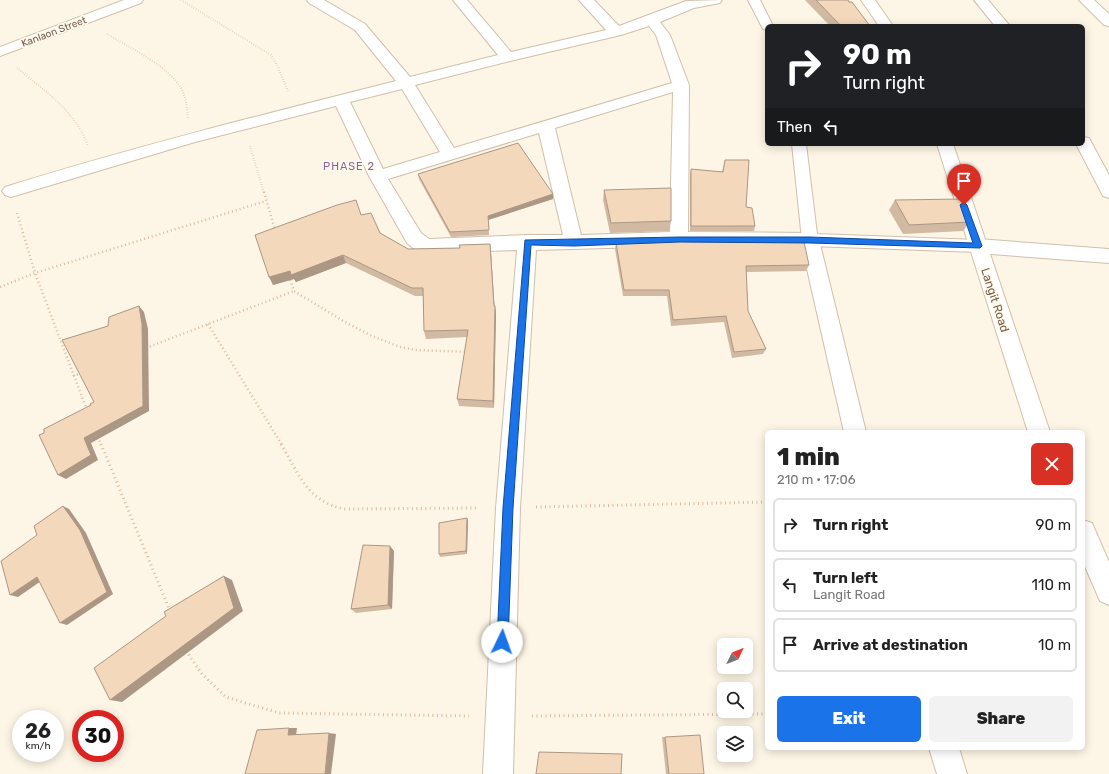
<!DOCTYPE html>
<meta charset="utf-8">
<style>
body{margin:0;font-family:Rubik,sans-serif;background:#f2f2f2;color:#222;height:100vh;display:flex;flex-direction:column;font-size:15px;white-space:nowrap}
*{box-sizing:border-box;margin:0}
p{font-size:13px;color:#767676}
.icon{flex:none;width:22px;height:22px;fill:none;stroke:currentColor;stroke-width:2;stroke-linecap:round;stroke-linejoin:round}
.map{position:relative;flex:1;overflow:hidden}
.details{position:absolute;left:765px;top:430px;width:320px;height:320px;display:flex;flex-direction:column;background:#fff;border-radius:6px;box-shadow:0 2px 10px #0003}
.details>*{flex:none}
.banner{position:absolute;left:765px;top:24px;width:320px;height:122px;border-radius:6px;box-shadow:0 2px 10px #0003;background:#202124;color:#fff;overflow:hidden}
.needle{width:26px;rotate:47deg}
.fabs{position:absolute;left:717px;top:638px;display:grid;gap:8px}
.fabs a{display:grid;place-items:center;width:36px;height:36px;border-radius:6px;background:#fff;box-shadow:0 2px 10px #0003;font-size:20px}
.speed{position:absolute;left:12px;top:710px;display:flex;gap:8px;font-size:20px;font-weight:700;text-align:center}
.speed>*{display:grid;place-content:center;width:52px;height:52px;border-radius:50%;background:#fff;box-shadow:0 2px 10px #0003;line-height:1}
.speed small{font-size:10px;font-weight:400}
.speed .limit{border:6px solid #d22;background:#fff;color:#111}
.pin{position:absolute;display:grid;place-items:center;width:34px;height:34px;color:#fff;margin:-41px -17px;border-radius:50% 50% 50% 0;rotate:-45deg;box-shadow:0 0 4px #0007}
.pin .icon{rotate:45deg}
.me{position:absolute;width:44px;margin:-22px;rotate:3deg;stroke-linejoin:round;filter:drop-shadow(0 0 3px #0008)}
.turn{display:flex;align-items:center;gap:14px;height:84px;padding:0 12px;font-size:18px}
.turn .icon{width:52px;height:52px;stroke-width:2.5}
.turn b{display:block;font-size:28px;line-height:34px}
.then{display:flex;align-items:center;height:38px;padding:0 12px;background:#0003;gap:8px;font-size:15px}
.round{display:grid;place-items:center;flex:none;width:42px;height:42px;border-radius:6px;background:#f2f2f2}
.summary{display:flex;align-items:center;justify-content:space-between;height:68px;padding:0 12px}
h1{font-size:24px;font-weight:800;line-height:30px}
.action{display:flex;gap:8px;margin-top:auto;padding:8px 12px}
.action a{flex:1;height:46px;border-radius:6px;background:#1a73e8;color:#fff;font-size:16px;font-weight:800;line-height:46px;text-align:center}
.action a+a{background:#f2f2f2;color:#222}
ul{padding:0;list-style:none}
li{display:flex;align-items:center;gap:12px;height:54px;margin:0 8px 6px;padding:0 4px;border:2px solid #e0e0e0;border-radius:6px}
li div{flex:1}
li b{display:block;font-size:15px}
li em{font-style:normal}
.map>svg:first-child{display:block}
</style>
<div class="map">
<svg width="1109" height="774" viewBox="0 0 1109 774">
<rect width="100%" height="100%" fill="#fdf6e6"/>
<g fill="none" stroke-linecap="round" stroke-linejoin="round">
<g stroke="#d0bfab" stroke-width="2">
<g id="service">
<path d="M748 0H760L773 26H767V30L763 29Z"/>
<path d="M792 144H806L817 234 978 240 984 242 986 246 984 250 978 252 810 246 804 244 802 240Z"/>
</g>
</g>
<g stroke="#d0bfab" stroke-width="2">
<g id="minor">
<path d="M307 0H324L365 24 410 77 498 55 453 0H467L511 52 606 30 579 0H594L619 26 686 1 722 0 720 3 694 8 660 22 670 35 689 85 688 232 810 233 817 235 819 240 866 432H844L802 247 679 246 536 250 520 508 513 774H483L496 508 517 250 427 253 413 248 407 243 369 176 336 106 195 142 11 197 5 195 2 191 5 187C134 147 265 114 396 81L355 30 309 3ZM649 26 656 35 672 83 454 148 415 85 510 61 621 35ZM402 89 440 152 383 169 350 102ZM673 92 670 232 581 235 555 128ZM539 133 563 235H527L429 239 421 233 388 179Z"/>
<path d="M974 0H988L1010 26H995Z"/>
<path d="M1079 0H1094L1109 14V26L1104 25Z"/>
<path d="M1083 137 1089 138 1109 175V198L1103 196 1076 144H1083Z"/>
<path d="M978 239 1109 249V263L978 253 971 251 969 246 971 241Z"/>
<path d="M929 748H959L967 774H937Z"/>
</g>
</g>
<g stroke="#d0bfab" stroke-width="2">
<path id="tertiary" d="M124 0H143L141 3 0 56V47Z"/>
</g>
<g stroke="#d3c0a8" stroke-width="2">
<g id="secondary">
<path d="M861 0H875L893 26H879Z"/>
<path d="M937 144H953L1050 432H1028Z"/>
<path d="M1083 520 1092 523 1109 562V605L1100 601 1083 562Z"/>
</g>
</g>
<g stroke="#d9bb9f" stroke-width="2" stroke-dasharray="0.5 2" stroke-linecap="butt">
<path d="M181 0 271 55 278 67 288 91"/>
<path d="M107 34C130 48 167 65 181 88 186 97 187 108 188 118"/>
<path d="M17 68C44 90 76 112 88 146"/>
<path d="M250 146 264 193"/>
</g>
<g stroke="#d9bb9f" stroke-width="2.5" stroke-dasharray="1 3" stroke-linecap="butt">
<path d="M264 192 275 230"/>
<path d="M17 213 35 273 87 410"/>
<path d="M289 276 294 291 345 322 372 336 400 347 416 350 467 352"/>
<path d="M0 287 35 273 266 201"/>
<path d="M208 324 282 445"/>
<path d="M146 348 294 291"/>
<path d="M73 376 82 373"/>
<path d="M98 437 101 445"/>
</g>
<g stroke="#d9bb9f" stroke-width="3" stroke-dasharray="1 3.5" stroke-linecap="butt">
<path d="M101 444 170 611"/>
<path d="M281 444C299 474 307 502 345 509L479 508"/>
<path d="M536 507 767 502"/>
<path d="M186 651 202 674 226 697 279 713 469 716"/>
<path d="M532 716 767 714"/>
</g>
<use href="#service" fill="#fff" fill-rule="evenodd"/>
<use href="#minor" fill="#fff" fill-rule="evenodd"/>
<use href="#tertiary" fill="#fff" fill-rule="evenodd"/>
<use href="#secondary" fill="#fff" fill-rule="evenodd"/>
</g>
<g fill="#d2baa2">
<path d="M805 0H848L870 26H830Z"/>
<path d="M725 160 746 207 755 226 754 231H690V174L691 169 722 172Z"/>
<path d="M418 174 553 194V199L488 220 489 235 451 237 419 179Z"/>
<path d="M604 190 671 221 669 231 610 233 603 200Z"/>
<path d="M356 200 361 215 380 233 408 249 459 248V245L490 244 494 306H495L496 314 494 408 459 406 457 399 467 337 426 339 424 331 423 296H415L346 263 296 282 294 279 273 285Z"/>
<path d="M895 200 970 222 963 231 903 234 889 210Z"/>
<path d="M616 243 809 265 806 271 746 272 748 311 766 349 763 354 732 358 724 322 671 326 667 296H623L615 249Z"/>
<path d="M468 520 467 554 440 557 439 554Z"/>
<path d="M394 551 392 609 356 613 351 609Z"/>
<path d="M662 737H665L704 774H666Z"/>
</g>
<g fill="#ab9784">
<path d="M553 194V199L488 220 489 235 488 216Z"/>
<path d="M490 244 491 252 495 314 494 306Z"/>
<path d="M343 255 346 263 296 282 294 279 273 285 269 277Z"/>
<path d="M139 306 144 312 148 329 149 411 91 443 98 460 66 479 58 475 84 438Z"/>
<path d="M495 306 496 314 494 408 493 401Z"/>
<path d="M63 506 69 509 86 533 113 594 67 625 60 623Z"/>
<path d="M467 518 468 520 467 554 466 551Z"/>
<path d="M390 546 394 551 392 609 388 605Z"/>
<path d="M224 576 232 580 243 611 122 702 110 700Z"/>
<path d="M37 577 44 579 18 597 10 595Z"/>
<path d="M289 728H297L296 736 288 735Z"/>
<path d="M329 733 336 734 331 774H325Z"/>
</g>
<g fill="#f4d8bc" stroke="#ab9784">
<path d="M816 0H848L849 2H852L870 26H841Z"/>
<path d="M518 143 553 194 488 216 489 230 450 232 418 174Z"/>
<path d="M725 160H749L746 207 752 208 755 226H691V169L723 172Z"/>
<path d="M671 188V221L611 223 604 190Z"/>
<path d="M963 199 970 222 909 225 895 200Z"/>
<path d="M356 200 361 215 371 213 380 233 408 249 460 248 459 245 490 244 494 306H495L493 401 457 399 468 330 424 331 423 288H412L343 255 291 275 290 271 269 277 255 235 337 205Z"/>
<path d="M681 241 804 242 809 265 746 266 748 311 766 349 734 352 726 316 673 320 669 290H624L616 243Z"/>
<path d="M139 306 142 324 143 406 84 438 91 455 58 475 39 435 44 433V429L91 405 90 404 94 402 62 340 108 326 109 317Z"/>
<path d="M63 506 80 530 107 592 60 623 37 577 10 595 1 561 37 535 34 526Z"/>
<path d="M467 518 466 551 439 554V523Z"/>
<path d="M363 545 390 546 388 605 351 609Z"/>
<path d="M224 576 234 608 110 700 94 668 166 616 164 612Z"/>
<path d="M289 728 288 735 329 733 325 774H245L257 730Z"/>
<path d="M700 735 704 774H669L665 737Z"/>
<path d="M539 752 622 754 621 774H536Z"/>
</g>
<path fill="#1a73e8" stroke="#114b97" d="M964 202 967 205 982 246 980 248 810 243 680 242 574 246 531 245 513 508 508 642 506 646 502 647 498 646 497 642 503 508 525 240 680 237H810L973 243 960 205Z"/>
<g text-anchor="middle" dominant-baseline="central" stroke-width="3.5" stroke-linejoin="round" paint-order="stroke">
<g font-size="10" fill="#785e49" stroke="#fffaed">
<text transform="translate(54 32) rotate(-21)">Kanlaon Street</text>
</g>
<g font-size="11" letter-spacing="1" fill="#8e649c" stroke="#fffaed">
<text x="349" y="166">PHASE 2</text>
</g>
<g font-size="12" fill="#785e49" stroke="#fffaed">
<text transform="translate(995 300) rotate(72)">Langit Road</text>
</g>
</g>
</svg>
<div class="fabs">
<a><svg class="needle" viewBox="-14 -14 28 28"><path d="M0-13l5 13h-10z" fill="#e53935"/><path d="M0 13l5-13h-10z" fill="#767676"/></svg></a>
<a><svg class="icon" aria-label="search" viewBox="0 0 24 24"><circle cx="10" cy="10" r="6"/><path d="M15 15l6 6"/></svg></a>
<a><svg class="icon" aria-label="layers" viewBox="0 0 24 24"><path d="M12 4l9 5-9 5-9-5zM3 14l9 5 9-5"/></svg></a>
</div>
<div class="speed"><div>26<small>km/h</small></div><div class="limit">30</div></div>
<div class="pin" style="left:964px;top:205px;background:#d93025"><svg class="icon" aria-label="arrive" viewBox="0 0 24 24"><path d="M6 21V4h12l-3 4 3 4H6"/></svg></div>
<svg class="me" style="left:502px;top:642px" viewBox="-20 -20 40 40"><circle r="19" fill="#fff"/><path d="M0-13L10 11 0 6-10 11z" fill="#1a73e8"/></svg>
<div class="banner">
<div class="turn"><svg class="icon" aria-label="right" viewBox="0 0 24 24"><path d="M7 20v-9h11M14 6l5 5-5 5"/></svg><div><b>90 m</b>Turn right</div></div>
<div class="then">Then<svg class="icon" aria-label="left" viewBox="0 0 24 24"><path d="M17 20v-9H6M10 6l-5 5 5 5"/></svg></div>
</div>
<section class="details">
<div class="summary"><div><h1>1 min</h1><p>210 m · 17:06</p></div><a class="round" style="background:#d93025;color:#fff"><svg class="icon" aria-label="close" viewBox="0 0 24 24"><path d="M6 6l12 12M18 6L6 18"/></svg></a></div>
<ul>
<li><svg class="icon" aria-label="right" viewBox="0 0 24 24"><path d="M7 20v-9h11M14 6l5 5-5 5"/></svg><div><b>Turn right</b></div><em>90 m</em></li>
<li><svg class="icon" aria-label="left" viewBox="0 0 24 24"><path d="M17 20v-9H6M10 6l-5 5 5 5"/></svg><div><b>Turn left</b><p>Langit Road</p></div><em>110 m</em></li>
<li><svg class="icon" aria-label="arrive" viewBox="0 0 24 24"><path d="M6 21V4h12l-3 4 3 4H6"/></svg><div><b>Arrive at destination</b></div><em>10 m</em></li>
</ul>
<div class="action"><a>Exit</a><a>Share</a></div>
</section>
</div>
